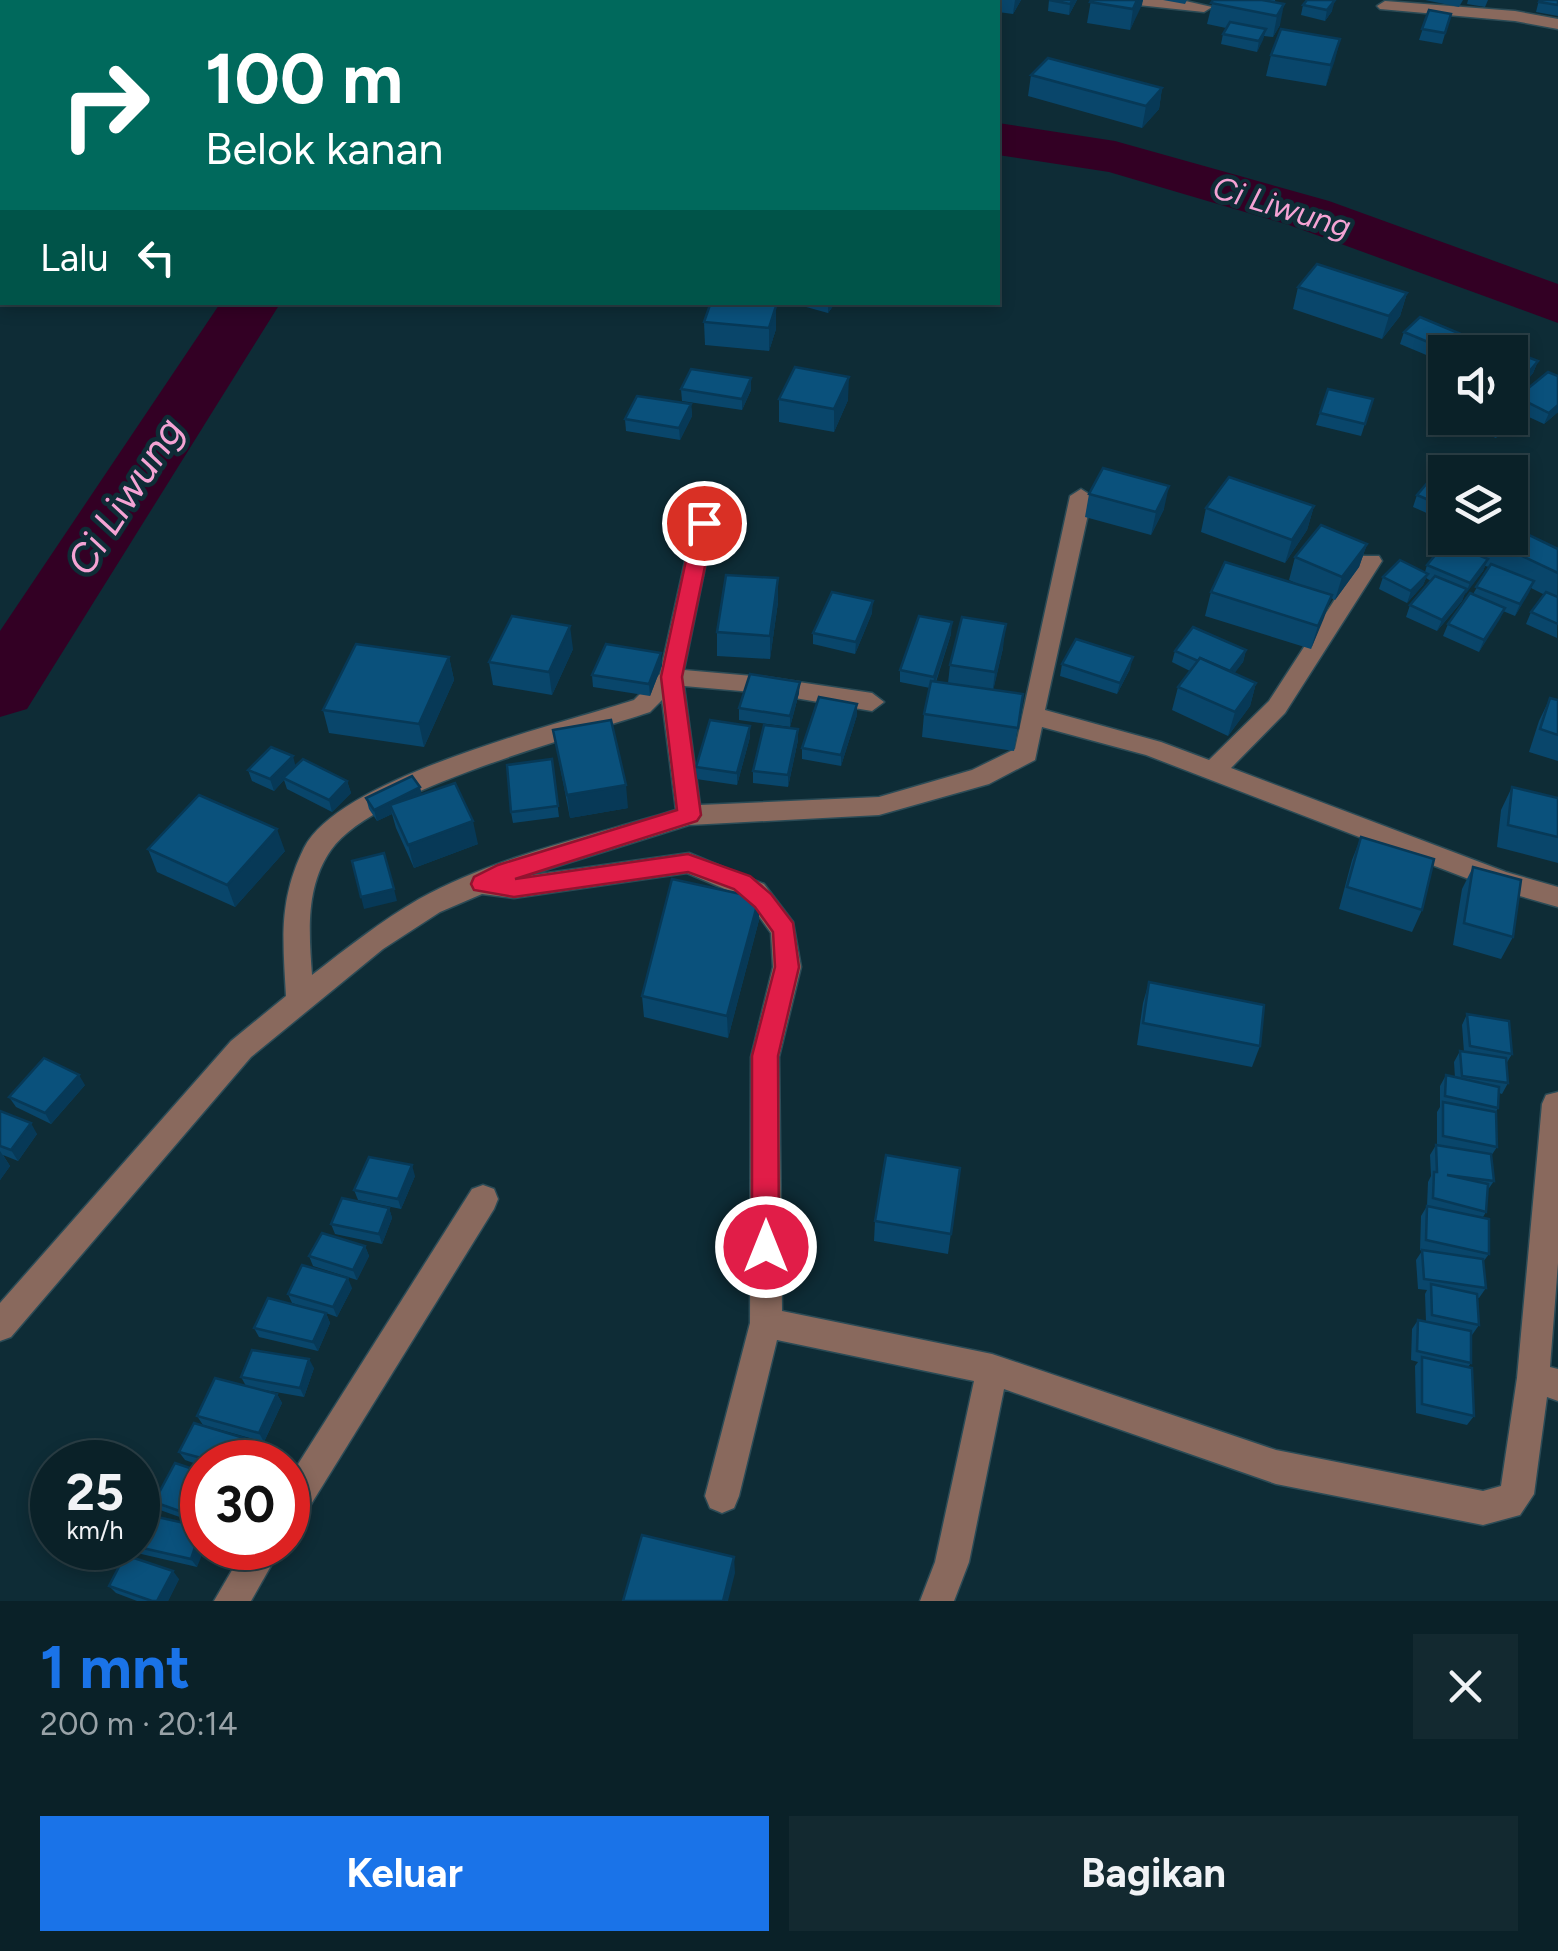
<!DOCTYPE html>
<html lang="id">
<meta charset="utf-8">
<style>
body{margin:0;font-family:Figtree,sans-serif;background:#132930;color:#f1f3f6;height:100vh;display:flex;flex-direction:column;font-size:38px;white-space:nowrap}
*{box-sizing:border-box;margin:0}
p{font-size:32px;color:#99a3a8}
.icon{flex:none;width:55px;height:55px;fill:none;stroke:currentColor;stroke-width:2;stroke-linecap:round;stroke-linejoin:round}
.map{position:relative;height:1601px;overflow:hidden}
.sheet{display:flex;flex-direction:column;background:#0a2128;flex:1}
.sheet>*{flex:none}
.hud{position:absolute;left:0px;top:0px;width:1000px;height:305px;box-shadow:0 5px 15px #0003,0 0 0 2px #2a3e45;background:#00695c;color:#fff;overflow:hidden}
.controls{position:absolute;left:1428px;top:335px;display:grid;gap:20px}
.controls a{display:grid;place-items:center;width:100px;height:100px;border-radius:0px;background:#0a2128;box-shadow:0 5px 15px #0003,0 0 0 2px #2a3e45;font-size:50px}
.speed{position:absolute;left:30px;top:1440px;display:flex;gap:20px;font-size:50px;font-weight:700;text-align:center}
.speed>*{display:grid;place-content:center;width:130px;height:130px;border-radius:50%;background:#0a2128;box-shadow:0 5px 15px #0003,0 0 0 2px #2a3e45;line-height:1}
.speed small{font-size:25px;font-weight:400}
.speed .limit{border:15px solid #d22;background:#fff;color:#111}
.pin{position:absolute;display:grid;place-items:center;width:85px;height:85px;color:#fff;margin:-42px;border:5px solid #fff;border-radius:50%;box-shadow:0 2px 10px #0007}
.me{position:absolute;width:110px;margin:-55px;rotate:0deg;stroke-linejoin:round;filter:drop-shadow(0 0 8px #0008)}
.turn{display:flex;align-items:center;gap:35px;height:210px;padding:0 40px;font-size:45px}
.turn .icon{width:130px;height:130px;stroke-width:2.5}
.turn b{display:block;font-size:70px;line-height:85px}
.then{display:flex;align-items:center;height:95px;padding:0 40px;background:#0003;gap:20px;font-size:38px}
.round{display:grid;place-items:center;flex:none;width:105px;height:105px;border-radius:0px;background:#132930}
.headline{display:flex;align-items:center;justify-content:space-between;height:170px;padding:0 40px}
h1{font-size:60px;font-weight:700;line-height:75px;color:#1a73e8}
.cta{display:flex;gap:20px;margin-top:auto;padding:20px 40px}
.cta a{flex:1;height:115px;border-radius:0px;background:#1a73e8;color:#fff;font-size:40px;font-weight:700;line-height:115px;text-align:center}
.cta a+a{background:#132930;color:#f1f3f6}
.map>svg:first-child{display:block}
</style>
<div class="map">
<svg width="1558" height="1601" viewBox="0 0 1558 1601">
<rect width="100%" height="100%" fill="#0e2c36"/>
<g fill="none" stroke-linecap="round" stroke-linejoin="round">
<g fill="#330024" fill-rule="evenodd">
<path d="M998 123 1115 141 1329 201 1558 284V323L1289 225 1109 172 998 155Z"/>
<path d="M221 302H281L27 709 0 717V631Z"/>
</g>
<g stroke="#2b4b56" stroke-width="3">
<g id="minor">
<path d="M1130 0H1181L1212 7 1204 12 1138 5Z"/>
<path d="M1385 1 1515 11 1558 19V29L1515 21 1380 9 1377 6Z"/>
<path d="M1081 489 1092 496 1045 710 1161 742 1209 760 1269 701 1363 556H1379L1382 561 1285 713 1231 768 1506 872 1558 887V907L1492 888 1146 755 1042 727 1035 760 989 784 879 815 689 825 526 876 689 853 764 884 793 922 801 967 779 1057 782 1311 992 1354 1276 1450 1483 1491 1501 1486 1517 1378 1542 1104 1546 1095 1558 1092V1263L1550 1367 1558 1369V1401L1547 1397 1534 1494 1520 1515 1483 1525 1276 1484 1004 1389 969 1562 954 1601H920L935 1562 974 1381 777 1340 739 1496 734 1508 722 1513 710 1508 705 1496 750 1323 751 1057 773 967 771 933 746 898 687 873 514 898 482 894 440 912 383 949 251 1057 11 1337 0 1341V1303L231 1041 286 996C283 940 278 901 304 848 340 777 557 725 634 700L660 674 700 494H716L719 499 684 670 765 677 872 693 884 702 872 711 765 693 684 686 700 805 879 797 972 770 1015 749 1070 496ZM662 700 676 810C591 836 497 856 419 899 381 921 347 948 312 975 309 933 305 887 331 850 372 790 576 737 650 712Z"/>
<path d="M483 1185 494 1189 498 1199 494 1209 300 1522 288 1527V1480L472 1189Z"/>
<path d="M245 1548H281L251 1601H214Z"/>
</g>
</g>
<use href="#minor" fill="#89695d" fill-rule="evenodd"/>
</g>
<g fill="#09466b">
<path d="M0 0H155L156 2H2V32L0 26Z"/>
<path d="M376 0H427L424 2H377Z"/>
<path d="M954 0H1021L1013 14 998 12V2H954Z"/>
<path d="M1049 0H1077L1069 15 1048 11Z"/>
<path d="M1091 0H1143L1130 30 1087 23Z"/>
<path d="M1163 0H1187L1185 4Z"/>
<path d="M1213 0H1275L1280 25 1273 37 1264 36 1257 52 1221 44 1223 34 1226 28 1207 24Z"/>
<path d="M1425 0H1463L1459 7Z"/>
<path d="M1468 0H1488L1485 7 1467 4Z"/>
<path d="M1539 0H1558V16L1536 12Z"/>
<path d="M1303 5 1332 11 1325 21 1301 15Z"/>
<path d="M1429 10 1451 14 1442 44 1419 40Z"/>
<path d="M1340 39 1326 86 1266 76 1271 55Z"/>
<path d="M1031 75 1162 88 1159 109 1142 128 1028 96Z"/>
<path d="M1298 287 1407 293 1400 316 1382 339 1293 309Z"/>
<path d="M788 302H836L828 313Z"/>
<path d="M704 322 776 329 769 351 705 345Z"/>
<path d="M1404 332 1459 347 1453 352H1445V360L1443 362 1400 344Z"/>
<path d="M1510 352 1538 361 1533 373 1517 392 1558 412 1544 424 1516 411 1514 418 1496 438 1447 418H1510Z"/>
<path d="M681 389 751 390 742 410 682 401Z"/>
<path d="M779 399 848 400 834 432 779 422Z"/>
<path d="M1373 399 1361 436 1316 425 1320 413Z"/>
<path d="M1445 402V417L1441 415Z"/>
<path d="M691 404 692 416 680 440 626 431 625 419Z"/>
<path d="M1445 472V521L1413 507 1417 495Z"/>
<path d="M1089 494 1164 509 1151 535 1085 517Z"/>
<path d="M1314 506 1307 530 1285 563 1201 532 1206 508Z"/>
<path d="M1448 538H1510L1558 549 1557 638 1526 624 1531 612 1545 595 1531 588 1515 616 1503 611 1479 652 1443 636 1448 624 1473 594 1489 567 1485 566 1483 571 1464 595 1462 601 1437 631 1406 617 1410 605 1431 581 1426 578 1423 585 1407 603 1379 589 1383 577 1425 572 1427 565 1447 542Z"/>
<path d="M1367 544 1359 567 1335 600 1331 598 1311 649 1205 616 1211 592 1302 586 1289 580 1295 557Z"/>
<path d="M778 602 770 659 717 656V632Z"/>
<path d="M872 613 855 654 813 644V633Z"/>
<path d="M951 634 936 682 948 683 950 665 1003 648 993 690 1023 694 1014 751 922 737 924 714 930 688 900 682V670Z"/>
<path d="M573 649 552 695 493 685 489 662Z"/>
<path d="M1246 650 1243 662 1234 673 1256 683 1250 706 1228 736 1172 710 1178 687 1190 671 1172 662 1175 651Z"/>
<path d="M449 657 454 680 424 747 329 733 323 710Z"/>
<path d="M1062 664 1130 669 1117 694 1060 676Z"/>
<path d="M662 665 650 696 593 687 592 675Z"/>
<path d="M799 693 790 727 739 720V708Z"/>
<path d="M1550 698 1558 700V761L1529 752 1539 721Z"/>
<path d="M857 715 841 766 802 759V748Z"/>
<path d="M798 729V740L788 787 753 783V771Z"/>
<path d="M553 730 628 808 570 818Z"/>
<path d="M750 737 737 785 696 779V767Z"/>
<path d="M552 759 559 817 513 823 511 812Z"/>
<path d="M296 766 347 781 351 793 332 812 287 789 284 780 274 791 252 781 248 770Z"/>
<path d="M1512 787 1558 798V863L1497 847 1501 810Z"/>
<path d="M422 794 478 844 414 868 396 828 392 814 377 821 369 809 366 798Z"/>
<path d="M1361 837 1422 910 1412 932 1339 909 1352 860Z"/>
<path d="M148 849 285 851 235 907 157 872Z"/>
<path d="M1473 867 1513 937 1501 959 1453 945 1462 889Z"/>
<path d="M759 898V920L728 1038 644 1017 642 996Z"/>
<path d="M1149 982 1260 1046 1252 1067 1137 1045 1143 1003Z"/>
<path d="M1467 1014 1512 1054 1506 1064 1508 1083 1502 1094 1499 1093 1498 1108 1496 1112 1497 1147 1491 1156 1494 1181 1487 1191 1486 1212 1483 1217 1489 1254 1483 1262 1486 1288 1479 1298H1478L1479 1325 1472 1335 1471 1334V1363L1468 1367 1474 1416 1467 1425 1416 1413 1415 1366 1418 1362 1411 1360 1412 1329 1418 1320 1426 1321 1425 1294 1427 1290 1418 1289 1416 1260 1422 1251 1420 1250 1421 1216 1427 1206 1428 1182 1431 1176 1430 1155 1436 1145H1437V1112L1440 1107V1086L1446 1075 1455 1078 1454 1062 1460 1051 1464 1052 1462 1025Z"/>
<path d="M85 1085 51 1124 16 1107 9 1097Z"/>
<path d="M0 1111 37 1134 18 1161 3 1155 10 1166 0 1180Z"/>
<path d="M960 1168 948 1254 874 1241 875 1221Z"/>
<path d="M415 1176 401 1209 358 1200 354 1190Z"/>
<path d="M389 1208 392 1218 382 1244 335 1234 331 1224Z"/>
<path d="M365 1246 369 1256 357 1280 313 1266 309 1256Z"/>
<path d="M352 1288 337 1317 326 1313 330 1323 318 1351 259 1337 254 1328 320 1312 292 1303 288 1294Z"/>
<path d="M314 1368 304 1397 253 1388 277 1394 282 1403 264 1442 203 1425 197 1416 246 1386 241 1377Z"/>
<path d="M259 1450 253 1462H202V1466L185 1460 179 1452Z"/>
<path d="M202 1472V1525L160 1510 154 1502Z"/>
<path d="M202 1527 197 1567 137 1553 132 1548 139 1547Z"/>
<path d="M179 1579 168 1601H137L116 1593 109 1586Z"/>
</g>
<g fill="#073957">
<path d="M235 0H257L252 2H230Z"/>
<path d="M1015 0H1021L1013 14Z"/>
<path d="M1073 0H1077L1069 15 1070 4Z"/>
<path d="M1137 0H1143L1142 5 1130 30 1133 9Z"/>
<path d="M1335 0 1332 11 1325 21 1327 10Z"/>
<path d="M1284 4 1280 25 1273 37 1277 16Z"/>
<path d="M1266 29 1263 40 1257 52 1259 41Z"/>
<path d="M1340 39 1335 60 1326 86 1331 65Z"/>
<path d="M2 61V87L0 86V63Z"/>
<path d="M1162 88 1159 109 1142 128 1146 106Z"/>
<path d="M1407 293 1400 316 1382 339 1389 316Z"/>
<path d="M828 302H836L828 313Z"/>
<path d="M776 306V329L769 351V328Z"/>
<path d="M1463 335 1459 347 1453 352H1446Z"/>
<path d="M1538 361 1533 373 1513 397 1518 385Z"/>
<path d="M849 377 848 400 834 432V409Z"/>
<path d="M751 378V390L742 410V399Z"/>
<path d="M1523 395 1514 418 1496 438 1504 418H1510V409Z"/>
<path d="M691 404 692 416 680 440 679 428Z"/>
<path d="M1558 405V412L1544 424 1549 413Z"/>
<path d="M1169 486 1164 509 1151 535 1156 512Z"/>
<path d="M1314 506 1307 530 1285 563 1292 540Z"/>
<path d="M1367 544 1359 567 1335 600 1342 577Z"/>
<path d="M1488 559 1483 571 1465 595 1470 583Z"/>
<path d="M1428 574 1423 585 1407 603 1411 591Z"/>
<path d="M778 578V602L770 659V636Z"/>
<path d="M1534 581 1529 593 1515 616 1520 604Z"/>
<path d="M1467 589 1462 601 1437 631 1442 620Z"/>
<path d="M1332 595 1324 618 1311 649 1318 626Z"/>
<path d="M873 601 872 613 855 654 856 642Z"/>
<path d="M1505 608 1500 619 1479 652 1484 640Z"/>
<path d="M952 622 951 634 933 689 934 677Z"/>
<path d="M1006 624 1003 648 992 696 995 672Z"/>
<path d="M570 626 573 649 552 695 549 672Z"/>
<path d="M1246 650 1243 662 1225 686 1228 674Z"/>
<path d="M661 653 662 665 650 696 649 684Z"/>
<path d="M449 657 454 680 424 747 419 724Z"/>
<path d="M1133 657 1130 669 1117 694 1120 683Z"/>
<path d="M800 682 799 693 790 727V716Z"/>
<path d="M1256 683 1250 706 1228 736 1235 712Z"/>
<path d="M857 704V715L841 766V755Z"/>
<path d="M750 726V737L737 785V773Z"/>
<path d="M798 729V740L788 787V775Z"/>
<path d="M293 756 296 768 283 778 284 780 274 791 270 779Z"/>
<path d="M347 781 351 793 332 812 329 800Z"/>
<path d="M626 785 628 808 570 818 567 795Z"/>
<path d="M420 787 423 799 390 805 392 814 377 821 374 810Z"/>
<path d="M473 821 478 844 414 868 408 845Z"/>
<path d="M277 829 285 851 235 907 227 885Z"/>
<path d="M394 889 397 901 364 909 361 897Z"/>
<path d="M759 898V920L728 1038 727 1016Z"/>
<path d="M79 1075 85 1085 51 1124 45 1113Z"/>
<path d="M31 1123 37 1134 18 1161 11 1150Z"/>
<path d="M0 1151 10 1166 0 1180Z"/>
<path d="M412 1165 415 1176 401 1209 398 1199Z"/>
<path d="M389 1208 392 1218 382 1244 379 1234Z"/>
<path d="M365 1246 369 1256 357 1280 353 1270Z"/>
<path d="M348 1278 352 1288 337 1317 333 1307Z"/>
<path d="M326 1313 330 1323 318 1351 313 1342Z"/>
<path d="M309 1359 314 1368 304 1397 300 1388Z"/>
<path d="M277 1394 282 1403 264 1442 259 1433Z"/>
<path d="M254 1441 259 1450 253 1462H244Z"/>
<path d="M202 1530V1548H205L197 1567 191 1559Z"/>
<path d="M734 1557 735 1573 728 1601H723Z"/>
<path d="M173 1571 179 1579 168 1601H157Z"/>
</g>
<g fill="#0a517c" stroke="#073957" stroke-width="2.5">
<path d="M0 0H147L143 2H2V4L0 3Z"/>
<path d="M213 0H235L230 2H220Z"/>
<path d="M1049 0H1073L1070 4Z"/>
<path d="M1091 0H1137L1133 9 1090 2Z"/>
<path d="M1213 0H1262L1284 4 1277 16 1211 3Z"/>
<path d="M1307 0H1335L1327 10 1303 5Z"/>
<path d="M1540 0H1558V5L1539 2Z"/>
<path d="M1429 10 1451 14 1445 33 1422 29Z"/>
<path d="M1230 22 1266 29 1259 41 1223 34Z"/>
<path d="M1281 29 1340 39 1331 65 1271 55Z"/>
<path d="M2 38V61L0 63V39Z"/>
<path d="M1048 58 1162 88 1146 106 1031 75Z"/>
<path d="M1317 264 1407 293 1389 316 1298 287Z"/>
<path d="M711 302H741L776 306 769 328 704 322Z"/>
<path d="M1420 317 1463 335 1447 350 1404 332Z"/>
<path d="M1494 344 1538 361 1518 385 1510 382V352H1487Z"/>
<path d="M795 367 849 377 834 409 779 399Z"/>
<path d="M691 369 751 378 742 399 681 389Z"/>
<path d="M1548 372 1558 376V405L1549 413 1521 399V394Z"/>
<path d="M1328 389 1373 399 1365 424 1320 413Z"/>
<path d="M1510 390 1523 395 1510 409Z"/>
<path d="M637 396 691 404 679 428 625 419Z"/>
<path d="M1441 467 1453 472H1445V507L1417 495Z"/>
<path d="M1103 468 1169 486 1156 512 1089 494Z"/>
<path d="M1229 477 1314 506 1292 540 1206 508Z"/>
<path d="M1321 525 1367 544 1342 577 1295 557Z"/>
<path d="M1510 526 1558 549V573L1484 538H1510Z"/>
<path d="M1446 542 1488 559 1470 583 1427 565Z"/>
<path d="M1400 560 1428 574 1411 591 1383 577Z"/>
<path d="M1225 562 1332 595 1318 626 1211 592Z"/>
<path d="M1491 564 1534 581 1520 604 1476 587Z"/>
<path d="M726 575 778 578 770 636 717 632Z"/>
<path d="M1435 576 1467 589 1442 620 1410 605Z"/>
<path d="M832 592 873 601 856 642 813 633Z"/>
<path d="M1546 592 1558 597V624L1531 612Z"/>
<path d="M1470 593 1505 608 1484 640 1448 624Z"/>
<path d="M512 616 570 626 549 672 489 662Z"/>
<path d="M919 616 952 622 934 677 900 670Z"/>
<path d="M962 617 1006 624 995 672 950 665Z"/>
<path d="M1193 627 1246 650 1230 671 1200 658 1198 661 1175 651Z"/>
<path d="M1076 639 1133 657 1120 683 1062 664Z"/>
<path d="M356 644 449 657 419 724 323 710Z"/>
<path d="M606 644 661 653 649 684 592 675Z"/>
<path d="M1200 658 1256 683 1235 712 1178 687Z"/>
<path d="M750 674 800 682 790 716 739 708Z"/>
<path d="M931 681 1023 694 1018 728 924 714Z"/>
<path d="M819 697 857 704 841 755 802 748Z"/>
<path d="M1550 698 1558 700V735L1540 729Z"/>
<path d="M611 720 626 785 567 795 553 730Z"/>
<path d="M710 720 750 726 737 773 696 767Z"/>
<path d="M764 725 798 729 788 775 753 771Z"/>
<path d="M271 747 293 756 270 779 248 770Z"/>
<path d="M303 759 347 781 329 800 283 778Z"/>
<path d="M552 759 558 806 511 812 507 765Z"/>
<path d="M412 776 420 787 374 810 366 798Z"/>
<path d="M455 783 473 821 408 845 390 805Z"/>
<path d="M1512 787 1558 798V837L1508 825Z"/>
<path d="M199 795 277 829 227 885 148 849Z"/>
<path d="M1361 837 1434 859 1422 910 1347 887Z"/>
<path d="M384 853 394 889 361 897 352 861Z"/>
<path d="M1473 867 1521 880 1513 937 1464 923Z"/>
<path d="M672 879 759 898 727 1016 642 996Z"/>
<path d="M1149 982 1264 1005 1260 1046 1143 1023Z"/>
<path d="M1467 1014 1509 1021 1512 1054 1470 1046Z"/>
<path d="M1460 1051 1506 1058 1508 1083 1462 1076Z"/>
<path d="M44 1058 79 1075 45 1113 9 1097Z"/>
<path d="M1446 1075 1499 1087 1498 1108 1445 1096Z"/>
<path d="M1443 1102 1496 1112 1497 1147 1443 1136Z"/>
<path d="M0 1111 31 1123 11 1150 0 1146Z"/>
<path d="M1436 1145 1491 1154 1494 1181 1447 1175 1488 1184 1486 1212 1433 1198 1434 1172H1437Z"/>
<path d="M886 1155 960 1168 951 1234 875 1221Z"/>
<path d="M369 1157 412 1165 398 1199 354 1190Z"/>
<path d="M342 1198 389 1208 379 1234 331 1224Z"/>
<path d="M1427 1206 1489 1219V1254L1426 1240Z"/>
<path d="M322 1233 365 1246 353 1270 309 1256Z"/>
<path d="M1422 1250 1483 1259 1486 1288 1424 1279Z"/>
<path d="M302 1265 348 1278 333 1307 288 1294Z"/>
<path d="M1431 1284 1477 1294 1479 1325 1432 1315Z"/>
<path d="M268 1298 326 1313 313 1342 254 1328Z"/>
<path d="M1418 1320 1471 1331V1363L1417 1351Z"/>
<path d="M252 1350 309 1359 300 1388 241 1377Z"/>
<path d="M1422 1357 1472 1368 1474 1416 1422 1404Z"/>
<path d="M215 1378 277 1394 259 1433 197 1416Z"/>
<path d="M194 1423 254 1441 244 1462H216L179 1452Z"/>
<path d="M175 1463 202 1472V1519L154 1502Z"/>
<path d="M144 1514 202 1527 191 1559 138 1547V1528Z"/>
<path d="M642 1535 734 1557 723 1601H623Z"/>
<path d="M125 1555 173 1571 157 1601H152L109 1586Z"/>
</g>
<path fill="#e11d48" stroke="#92132f" stroke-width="2.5" d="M704 517 714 523 682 677 701 815 697 821 515 879 688 854 750 876 771 894 793 923 799 967 778 1056 779 1247 775 1256 766 1260 756 1256 752 1247V1056L775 967 773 932 755 907 734 889 688 872 514 897 474 890 471 884 474 877 498 865 677 810 661 677 694 523Z"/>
<g text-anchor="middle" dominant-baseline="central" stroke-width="9" stroke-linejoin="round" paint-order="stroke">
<g font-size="32" font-style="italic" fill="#f4a3d4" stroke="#0e2c36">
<text transform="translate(1282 207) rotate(17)">Ci Liwung</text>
</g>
<g font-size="40" font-style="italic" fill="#f4a3d4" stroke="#0e2c36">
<text transform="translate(125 496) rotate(-57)">Ci Liwung</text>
</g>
</g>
</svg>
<div class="controls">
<a><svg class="icon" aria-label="sound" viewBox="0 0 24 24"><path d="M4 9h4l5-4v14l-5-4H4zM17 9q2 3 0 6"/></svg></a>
<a><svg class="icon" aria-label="layers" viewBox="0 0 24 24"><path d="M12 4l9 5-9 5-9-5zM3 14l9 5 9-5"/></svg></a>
</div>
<div class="speed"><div>25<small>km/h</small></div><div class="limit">30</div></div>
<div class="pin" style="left:704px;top:523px;background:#d93025"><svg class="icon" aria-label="arrive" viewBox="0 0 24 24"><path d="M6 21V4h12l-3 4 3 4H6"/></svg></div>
<svg class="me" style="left:766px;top:1247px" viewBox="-20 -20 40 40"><circle r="17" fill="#e11d48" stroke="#fff" stroke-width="3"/><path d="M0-11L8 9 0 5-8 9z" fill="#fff"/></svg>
<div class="hud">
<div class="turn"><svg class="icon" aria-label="right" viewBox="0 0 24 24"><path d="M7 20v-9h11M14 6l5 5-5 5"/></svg><div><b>100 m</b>Belok kanan</div></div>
<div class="then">Lalu<svg class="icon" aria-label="left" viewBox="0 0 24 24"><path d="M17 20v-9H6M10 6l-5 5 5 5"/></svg></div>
</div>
</div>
<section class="sheet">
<div class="headline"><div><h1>1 mnt</h1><p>200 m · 20:14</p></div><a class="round"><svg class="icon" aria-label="close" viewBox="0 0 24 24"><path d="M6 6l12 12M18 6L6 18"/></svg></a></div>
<div class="cta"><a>Keluar</a><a>Bagikan</a></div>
</section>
